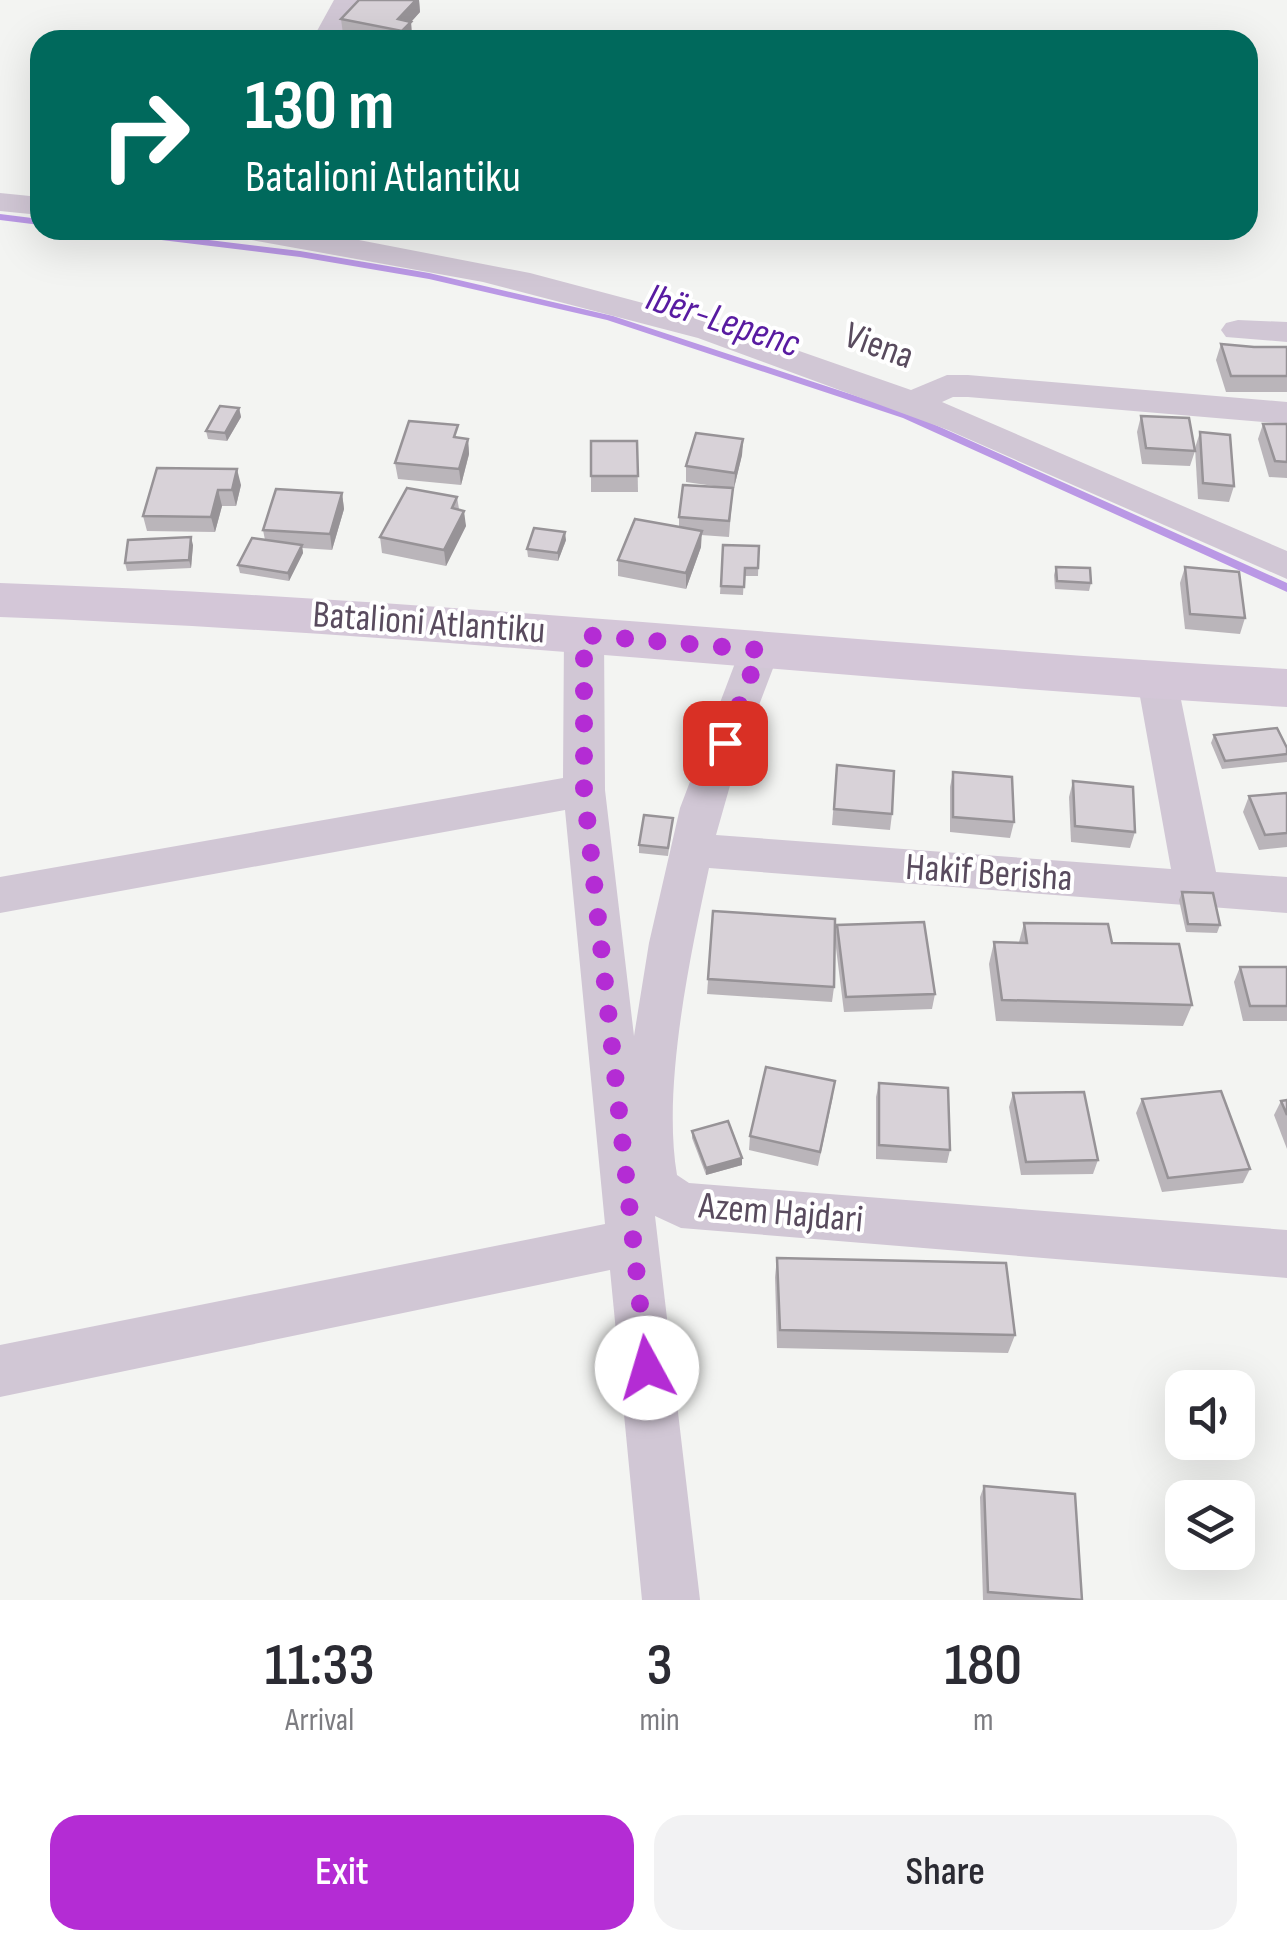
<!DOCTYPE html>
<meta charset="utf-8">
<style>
body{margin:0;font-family:"Sofia Sans Condensed",sans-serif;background:#f2f2f3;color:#2b2b33;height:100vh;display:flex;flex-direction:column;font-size:38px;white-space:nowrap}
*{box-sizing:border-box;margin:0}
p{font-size:32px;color:#7c7c81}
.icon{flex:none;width:55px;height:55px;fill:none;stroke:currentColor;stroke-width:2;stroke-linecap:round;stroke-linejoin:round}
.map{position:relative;height:1600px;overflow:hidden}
.details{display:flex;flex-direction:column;background:#fff;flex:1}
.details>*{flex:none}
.hud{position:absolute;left:30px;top:30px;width:1228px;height:210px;border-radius:30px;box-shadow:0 10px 40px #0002;background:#00695c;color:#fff;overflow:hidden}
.controls{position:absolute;left:1165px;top:1370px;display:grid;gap:20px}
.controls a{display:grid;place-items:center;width:90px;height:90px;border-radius:20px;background:#fff;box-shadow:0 10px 40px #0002;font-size:50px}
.pin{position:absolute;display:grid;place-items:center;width:85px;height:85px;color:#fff;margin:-42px;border-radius:20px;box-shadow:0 5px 15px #0006}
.me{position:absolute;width:110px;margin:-55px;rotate:354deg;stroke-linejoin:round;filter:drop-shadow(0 0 8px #0008)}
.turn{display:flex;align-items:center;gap:35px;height:210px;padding:0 50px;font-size:45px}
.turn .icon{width:130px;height:130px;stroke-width:2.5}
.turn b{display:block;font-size:70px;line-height:85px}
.eta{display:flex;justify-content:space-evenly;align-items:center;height:170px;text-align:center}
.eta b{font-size:60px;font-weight:600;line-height:70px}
.primary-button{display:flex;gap:20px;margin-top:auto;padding:20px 50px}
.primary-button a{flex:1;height:115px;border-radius:30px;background:#b42cd4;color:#fff;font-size:40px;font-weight:600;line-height:115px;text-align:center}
.primary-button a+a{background:#f2f2f3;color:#2b2b33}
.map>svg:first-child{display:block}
</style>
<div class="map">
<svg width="1287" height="1600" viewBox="0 0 1287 1600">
<rect width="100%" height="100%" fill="#f3f4f2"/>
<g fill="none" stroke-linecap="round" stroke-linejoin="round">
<g fill="#ba98e5" fill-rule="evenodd">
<path d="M0 214 40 219V225L0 220Z"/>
<path d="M99 230H127L300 251 429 273 613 316 911 414 1287 583V592L903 418 607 320 429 279 300 257 104 233Z"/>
</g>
<g fill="#d1c7d5" fill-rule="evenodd">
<path d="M334 0H362L340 40H312Z"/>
<path d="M0 193 40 197V215L0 211Z"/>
<path d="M230 230H307L530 273 722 324 911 390 947 375H968L1287 402V424L968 397H953L942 402 1287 551V579L948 430 698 338 483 282 246 239 235 237Z"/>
<path d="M1238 320 1287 322V342L1226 337 1221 330 1226 323Z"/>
<path d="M584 621 598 625 604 635 605 790 634 1036 649 943 680 808 740 650 746 640 760 636 774 640 780 650 735 768 716 835 1171 869 1137 680 1143 670 1157 665 1171 670 1177 680 1216 872 1287 877V913L709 868C690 957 662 1087 677 1175L689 1183 1287 1230V1278L681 1228 655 1216 700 1600H642L610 1270 0 1397V1345L605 1224 565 810 0 913V877L563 778 564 635 570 625Z"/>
</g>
<path fill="#d4c7d8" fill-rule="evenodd" d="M0 583C430 598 858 644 1287 669V707C858 681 430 633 0 617Z"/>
</g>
<g fill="#bab5ba">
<path d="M359 0H419L420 12 411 22 412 37 409 40H374L343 34 341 19Z"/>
<path d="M1221 344 1254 347H1287V392H1226L1216 360Z"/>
<path d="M239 408 241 417 227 441 208 439 206 431Z"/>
<path d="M1141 416 1195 451 1190 466 1142 464 1137 432Z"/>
<path d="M1263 424H1287V478L1269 477 1258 439Z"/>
<path d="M1200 432 1234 486 1229 502 1198 499 1195 448Z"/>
<path d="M459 438 468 439 469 454 461 485 398 479 395 463Z"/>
<path d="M743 439 742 455 734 488H733L729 537 701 535V547L686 589 618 576V560L679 527V517L721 487 686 482V466Z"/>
<path d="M591 441H637L638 492H591Z"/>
<path d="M157 468 241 485 236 506H222L215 532 147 531 143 516Z"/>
<path d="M342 493 344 509 332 550 302 548 303 553 289 581 240 573 238 565 265 540 263 530Z"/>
<path d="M457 497 459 509 466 526 446 566 382 553 380 537Z"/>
<path d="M566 540 558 561 528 557 527 549Z"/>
<path d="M193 545 191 568 127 571 125 563Z"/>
<path d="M723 545 759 546 758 576H744L743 595 720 594Z"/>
<path d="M1056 567 1091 583 1089 591 1055 589 1054 575Z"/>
<path d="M1185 567 1245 618 1240 634 1185 629 1180 583Z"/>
<path d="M1214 735 1287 748V762L1222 769 1211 743Z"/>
<path d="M837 765 892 814 890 830 832 825Z"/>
<path d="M953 772 1014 822 1010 838 950 832V787Z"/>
<path d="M1073 781 1135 832 1130 848 1071 842 1069 797Z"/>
<path d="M1287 793V847L1259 850 1243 812 1249 796Z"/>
<path d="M673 818 668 856 639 853V845Z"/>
<path d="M1182 892 1220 925 1217 933 1186 932 1179 900Z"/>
<path d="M713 911 834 987 832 1002 707 994Z"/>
<path d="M1024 923 1112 943 1192 1005 1183 1026 996 1021 989 964 994 942H1019Z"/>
<path d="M837 925 935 994 932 1009 844 1012 835 940Z"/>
<path d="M1240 967H1287V1021H1243L1234 982Z"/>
<path d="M879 1083 950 1150 947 1163 876 1159V1097Z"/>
<path d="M1013 1093 1098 1160 1093 1174 1021 1175 1009 1107Z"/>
<path d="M833 1096 818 1166 749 1150 750 1136Z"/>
<path d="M1142 1099 1250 1169 1243 1183 1162 1192 1136 1113Z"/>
<path d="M1287 1100V1149L1274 1115 1281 1101Z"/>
<path d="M692 1131 742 1165 706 1175 692 1138Z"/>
<path d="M777 1258 1015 1335 1008 1353 777 1348 775 1277Z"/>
<path d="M984 1486 1082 1600H983L980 1497Z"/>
</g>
<g fill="#979397">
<path d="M416 0H419L420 12 411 22 412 37 409 40H403L398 19Z"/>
<path d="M239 408 241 417 227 441 225 433Z"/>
<path d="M468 439 469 454 461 485 459 469Z"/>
<path d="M743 439 742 455 734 488 735 473Z"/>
<path d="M237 469 241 485 236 506 232 490Z"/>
<path d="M218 490 222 506 215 532 211 517Z"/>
<path d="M342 493 344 509 332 550 330 534Z"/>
<path d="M464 511 466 526 446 566 444 550Z"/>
<path d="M702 531 701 547 686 589V573Z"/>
<path d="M565 532 566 540 558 561V553Z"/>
<path d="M191 537 193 545 191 568 189 560Z"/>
<path d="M302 545 303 553 289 581 288 573Z"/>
<path d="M742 1158V1165L706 1175V1168Z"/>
</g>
<g fill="#d8d2d8" stroke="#979397" stroke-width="2.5">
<path d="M359 0H416L398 19 411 22 402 31 341 19Z"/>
<path d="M1221 344 1254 347H1287V376H1231Z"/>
<path d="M220 406 239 408 225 433 206 431Z"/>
<path d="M1141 416 1189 418 1195 451 1146 448Z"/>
<path d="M409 421 458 425 454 437 468 439 459 469 395 463Z"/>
<path d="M1263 424H1287V462L1275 461Z"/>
<path d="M1200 432 1230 435 1234 486 1203 483Z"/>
<path d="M696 433 743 439 735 473 686 466Z"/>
<path d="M591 441H637L638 476H591Z"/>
<path d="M157 468 237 469 232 490H218L211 517 143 516Z"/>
<path d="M683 485 733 488 729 521 679 517Z"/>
<path d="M407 488 457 497 452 508 464 511 444 550 380 537Z"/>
<path d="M276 489 342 493 330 534 263 530Z"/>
<path d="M635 519 702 531 686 573 618 560Z"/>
<path d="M534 528 565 532 558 553 527 549Z"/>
<path d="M191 537 189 560 125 563 128 540Z"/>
<path d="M252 538 302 545 288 573 238 565Z"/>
<path d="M723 545 759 546 758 568H745L744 587 721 586Z"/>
<path d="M1056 567 1090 568 1091 583 1057 581Z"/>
<path d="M1185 567 1239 572 1245 618 1190 614Z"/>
<path d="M1277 728 1287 748V754L1225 761 1214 735Z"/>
<path d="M837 765 894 771 892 814 834 809Z"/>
<path d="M953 772 1012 777 1014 822 953 817Z"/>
<path d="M1073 781 1133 787 1135 832 1075 826Z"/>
<path d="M1287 793V833L1265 835 1249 796Z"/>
<path d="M644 815 673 818 668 848 639 845Z"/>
<path d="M1182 892 1213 893 1220 925 1188 924Z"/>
<path d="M713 911 835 919 834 987 708 979Z"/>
<path d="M924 922 935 994 846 997 837 925Z"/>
<path d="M1024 923 1108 924 1112 943 1179 944 1192 1005 1002 1000 994 942 1027 943Z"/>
<path d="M1240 967H1287V1006H1250Z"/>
<path d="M766 1067 835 1081 820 1152 750 1136Z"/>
<path d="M879 1083 948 1088 950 1150 879 1145Z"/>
<path d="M1221 1091 1250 1169 1168 1178 1142 1099Z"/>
<path d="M1084 1092 1098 1160 1026 1162 1013 1093Z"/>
<path d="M1287 1100V1115L1281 1101Z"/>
<path d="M728 1121 742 1158 706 1168 692 1131Z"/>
<path d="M777 1258 1006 1263 1015 1335 780 1330Z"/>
<path d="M984 1486 1075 1494 1082 1600 988 1592Z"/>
</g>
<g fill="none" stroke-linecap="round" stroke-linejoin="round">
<path stroke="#b42cd4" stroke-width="18" stroke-dasharray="0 32.4" d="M647 1368 584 790V635L760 650 725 743"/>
</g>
<g text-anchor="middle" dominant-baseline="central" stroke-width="8" stroke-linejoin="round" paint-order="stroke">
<g font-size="38" fill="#594b5e" stroke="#fff">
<text transform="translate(879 346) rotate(20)">Viena</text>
<text transform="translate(429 623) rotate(4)">Batalioni Atlantiku</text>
<text transform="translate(989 873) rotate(4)">Hakif Berisha</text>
<text transform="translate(781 1213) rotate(5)">Azem Hajdari</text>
</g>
<g font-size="40" font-style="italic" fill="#581ba1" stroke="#fff">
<text transform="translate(723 321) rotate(18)">Ibër-Lepenc</text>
</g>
</g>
</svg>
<div class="controls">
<a><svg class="icon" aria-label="sound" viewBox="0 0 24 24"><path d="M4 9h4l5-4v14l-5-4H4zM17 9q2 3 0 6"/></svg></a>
<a><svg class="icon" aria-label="layers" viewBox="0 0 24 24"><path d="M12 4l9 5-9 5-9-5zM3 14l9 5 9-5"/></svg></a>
</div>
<div class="pin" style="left:725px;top:743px;background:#d93025"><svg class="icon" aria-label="arrive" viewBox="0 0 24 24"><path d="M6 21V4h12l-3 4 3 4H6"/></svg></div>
<svg class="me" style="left:647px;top:1368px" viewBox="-20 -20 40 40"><circle r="19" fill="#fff"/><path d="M0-13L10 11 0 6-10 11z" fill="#b42cd4"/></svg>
<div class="hud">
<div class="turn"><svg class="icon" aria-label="right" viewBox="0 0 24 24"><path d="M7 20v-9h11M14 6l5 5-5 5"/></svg><div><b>130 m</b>Batalioni Atlantiku</div></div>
</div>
</div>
<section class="details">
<div class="eta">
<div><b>11:33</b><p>Arrival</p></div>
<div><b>3</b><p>min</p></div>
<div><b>180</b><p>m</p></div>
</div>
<div class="primary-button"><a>Exit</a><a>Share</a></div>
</section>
